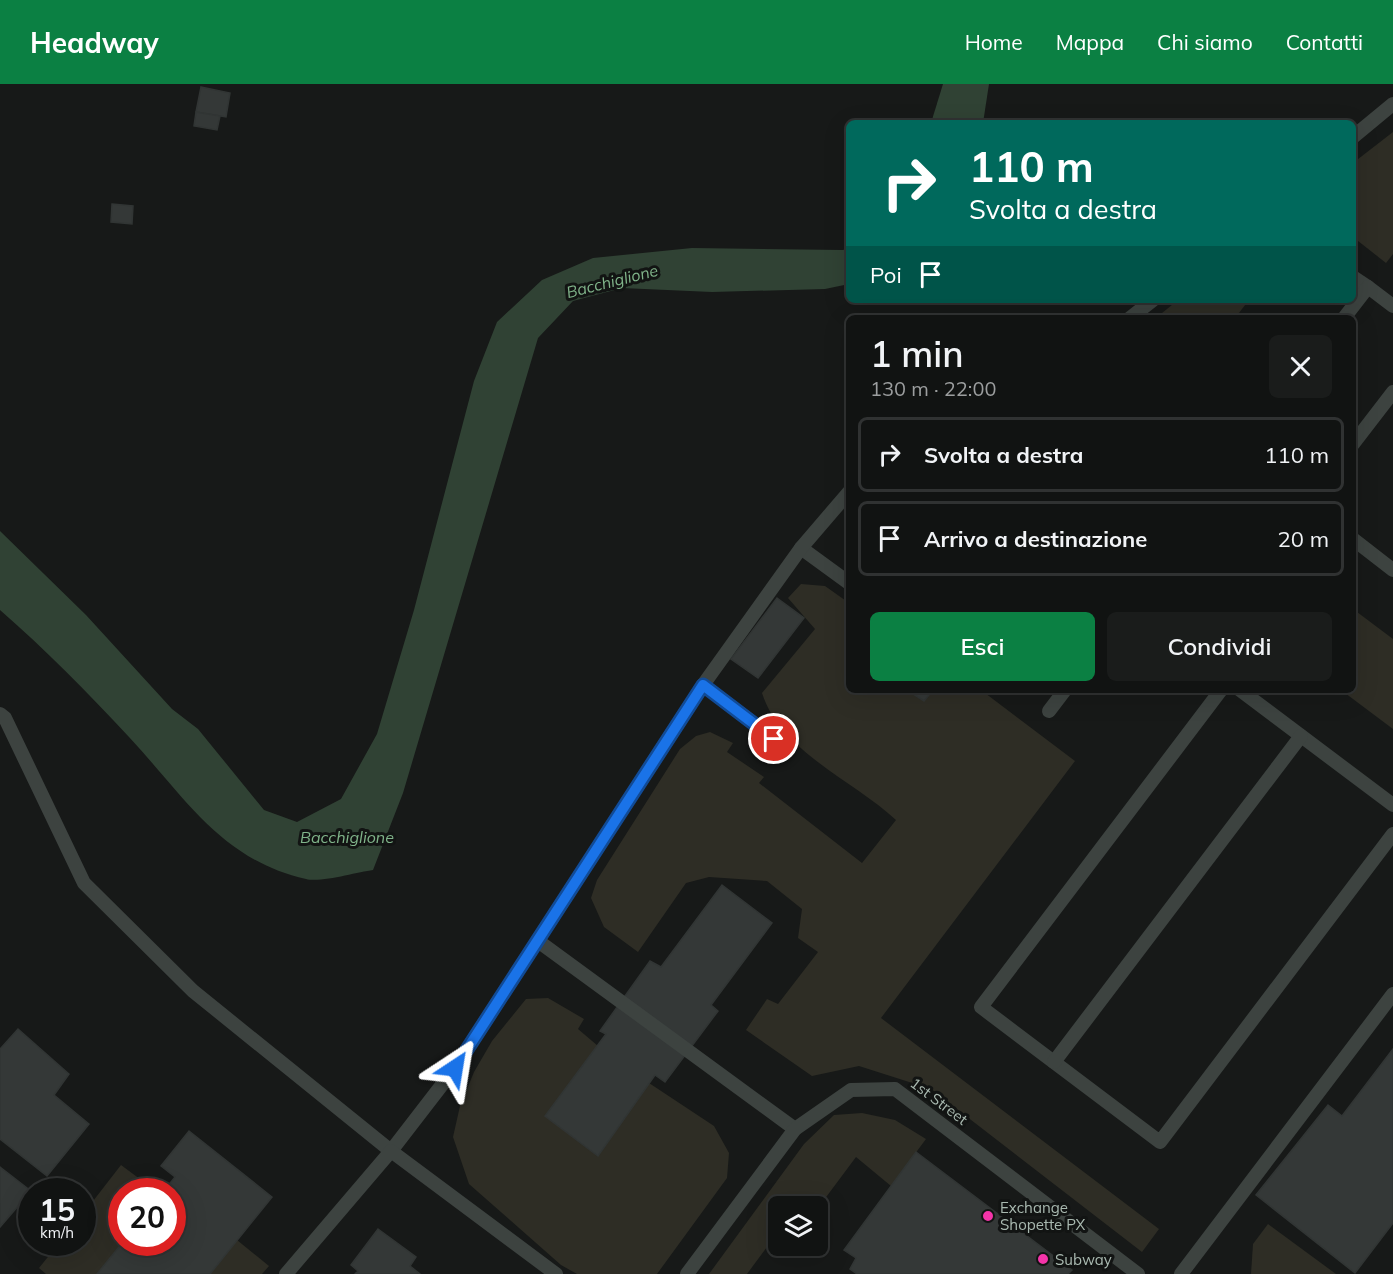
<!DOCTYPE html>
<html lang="it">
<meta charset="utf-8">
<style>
body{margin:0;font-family:Mulish,sans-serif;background:#1a1c1b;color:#f1f3f6;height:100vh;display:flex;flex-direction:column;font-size:22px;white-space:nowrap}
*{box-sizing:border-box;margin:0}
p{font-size:20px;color:#9c9e9f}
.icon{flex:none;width:33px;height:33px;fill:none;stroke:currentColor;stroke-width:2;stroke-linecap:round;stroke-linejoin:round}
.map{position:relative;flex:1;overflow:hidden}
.details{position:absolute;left:846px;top:231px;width:510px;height:378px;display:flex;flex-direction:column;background:#111312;border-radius:9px;box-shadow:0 6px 24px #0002,0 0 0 2px #303232}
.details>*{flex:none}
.banner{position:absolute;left:846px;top:36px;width:510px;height:183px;border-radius:9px;box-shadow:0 6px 24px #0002,0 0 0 2px #303232;background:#00695c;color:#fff;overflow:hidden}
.controls{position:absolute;left:768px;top:1112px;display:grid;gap:12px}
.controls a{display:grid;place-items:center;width:60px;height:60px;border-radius:9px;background:#111312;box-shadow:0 6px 24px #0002,0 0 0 2px #303232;font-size:30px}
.speed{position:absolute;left:18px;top:1094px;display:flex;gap:12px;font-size:30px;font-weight:700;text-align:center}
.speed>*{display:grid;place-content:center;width:78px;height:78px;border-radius:50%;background:#111312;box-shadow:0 6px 24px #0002,0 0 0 2px #303232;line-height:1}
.speed small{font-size:15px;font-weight:400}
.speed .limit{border:9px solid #d22;background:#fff;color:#111}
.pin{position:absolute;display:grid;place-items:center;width:51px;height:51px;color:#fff;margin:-26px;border:3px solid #fff;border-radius:50%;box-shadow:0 2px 6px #0007}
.me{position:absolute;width:66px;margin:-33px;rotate:33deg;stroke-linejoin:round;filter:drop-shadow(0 0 4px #0008)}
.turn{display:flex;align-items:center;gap:21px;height:126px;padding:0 24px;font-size:27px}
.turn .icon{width:78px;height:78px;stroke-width:2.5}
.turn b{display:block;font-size:42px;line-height:51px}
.then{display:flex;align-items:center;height:57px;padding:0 24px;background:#0003;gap:12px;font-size:22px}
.round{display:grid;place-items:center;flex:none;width:63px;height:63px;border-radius:9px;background:#1a1c1b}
.headline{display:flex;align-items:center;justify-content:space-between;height:102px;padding:0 24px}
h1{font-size:36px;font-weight:600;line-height:45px}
.cta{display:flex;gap:12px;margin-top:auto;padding:12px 24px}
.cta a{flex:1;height:69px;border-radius:9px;background:#0b8043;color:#fff;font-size:24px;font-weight:600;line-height:69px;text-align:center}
.cta a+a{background:#1a1c1b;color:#f1f3f6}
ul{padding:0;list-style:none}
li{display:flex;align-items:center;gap:18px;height:75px;margin:0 12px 9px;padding:0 12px;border:3px solid #303232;border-radius:9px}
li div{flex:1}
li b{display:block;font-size:22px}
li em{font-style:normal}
header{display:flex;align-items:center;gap:36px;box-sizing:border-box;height:84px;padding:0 30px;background:#0b8043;color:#fff}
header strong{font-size:28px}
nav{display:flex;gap:33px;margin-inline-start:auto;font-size:21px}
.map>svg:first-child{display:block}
</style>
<header>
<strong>Headway</strong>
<nav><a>Home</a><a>Mappa</a><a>Chi siamo</a><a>Contatti</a></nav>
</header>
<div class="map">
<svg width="1393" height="1190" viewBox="0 0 1393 1190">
<rect width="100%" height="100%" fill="#171918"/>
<g fill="#2e2d25">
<path d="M1393 48V170L1386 179 1353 153V79Z"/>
<path d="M1178 216H1249L1235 234H1156Z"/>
<path d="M801 500 825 502 849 519V606H907L924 617 933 606H981L1075 677 881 934 1159 1145 1142 1168 931 1005 859 982 812 992 746 946 767 915 778 920 818 868 798 854 802 825 767 797 709 793 686 799 638 868 604 843 591 814 597 796 680 665 696 652 710 648 733 659 727 668 764 693 759 699 862 779 896 736C853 696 781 668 762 609L815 545 788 514Z"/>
<path d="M1353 525 1393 555V645L1341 606H1353Z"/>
<path d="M548 914 584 935 578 945 598 962 546 1032 598 1072 649 999 714 1042 729 1069 727 1094 657 1190H577L561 1181 469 1100 453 1053 460 1022 474 988 492 957 526 915Z"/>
<path d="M862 1029 895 1036 926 1055 891 1102 856 1073 818 1124 778 1122V1148L747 1190H709L804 1060 834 1031Z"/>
<path d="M121 1081 156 1107H122L123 1158 97 1190H46L39 1184 60 1158H82L83 1130Z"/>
<path d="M1268 1140 1336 1190H1251L1253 1160Z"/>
<path d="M237 1156 269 1182 262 1190H210Z"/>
</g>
<g fill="#304234">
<path d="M943 0H989L983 39H931Z"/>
<path d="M692 164 843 166 849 164V200L825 205 712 208 622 204 573 217 538 254 403 709 373 786C357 788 321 799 306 795 221 776 185 713 129 653 88 609 46 566 0 526V447L86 531 172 625 198 645 264 726 297 738 341 715 377 650 414 526 474 297 497 238 542 196 593 174Z"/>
</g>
<g fill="#343837" stroke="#313534" stroke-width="1.5">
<path d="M201 3 230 9 226 33 196 28Z"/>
<path d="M196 28 220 32 217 46 194 42Z"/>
<path d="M112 120 133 122 132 140 111 138Z"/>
<path d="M777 514 804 534 758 594 731 575Z"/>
<path d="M907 606H933L924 617Z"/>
<path d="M722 801 772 839 711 921 718 927 665 998 655 991 598 1072 545 1032 606 950 600 947 650 877 661 883Z"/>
<path d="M18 945 69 990 54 1011 89 1040 47 1092 0 1055V965Z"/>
<path d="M1393 965V1139L1355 1189 1256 1111 1328 1021 1342 1032Z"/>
<path d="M189 1047 272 1113 210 1190H97L123 1158H172V1107H164L175 1093 161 1082Z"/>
<path d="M916 1068 1072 1186 1068 1190H857L850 1185 856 1174 844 1166Z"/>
<path d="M0 1083 31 1107 0 1143Z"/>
<path d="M378 1145 416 1173 410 1182 420 1190H355L358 1187 351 1181Z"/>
</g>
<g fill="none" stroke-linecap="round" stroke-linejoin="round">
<g stroke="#3d4340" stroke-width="14">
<path d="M1353 53 1393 20"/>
<path d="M1353 193 1368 203"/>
<path d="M1130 234 1153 216"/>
<path d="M1344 234 1368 203 1393 222"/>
<path d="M1353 360 1393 308"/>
<path d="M1353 455 1393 486"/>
<path d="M801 464 849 499"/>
<path d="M703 601 786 664"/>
<path d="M1221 606 981 923 1160 1058 1393 750"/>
<path d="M1240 606 1393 721"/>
<path d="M1049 627 1065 606"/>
<path d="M0 630 5 634 84 799 193 907 391 1067 455 984 703 601 801 464 849 408"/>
<path d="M538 857 795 1045"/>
<path d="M1054 978 1301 652"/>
<path d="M286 1190 391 1067 556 1190"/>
<path d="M687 1190 795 1045 851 1006 895 1005 1138 1190"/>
<path d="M1181 1190 1393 910"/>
</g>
</g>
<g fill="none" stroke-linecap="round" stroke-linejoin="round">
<g stroke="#114b97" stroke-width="15">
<path id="route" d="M455 984 703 601 774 655"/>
</g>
<use href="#route" stroke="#1a73e8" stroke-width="10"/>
</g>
<g fill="#f434a9" stroke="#121413" stroke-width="2">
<circle cx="988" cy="1132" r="6"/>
<circle cx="1043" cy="1175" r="6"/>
</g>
<g text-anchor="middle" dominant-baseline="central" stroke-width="6" stroke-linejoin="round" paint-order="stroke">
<g font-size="15" fill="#a9b9b0" stroke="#121413">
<text transform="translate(939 1017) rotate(37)">1st Street</text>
</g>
<g font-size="15" fill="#a9b9b0" stroke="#121413" text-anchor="start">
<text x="1000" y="1123">Exchange<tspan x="1000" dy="17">Shopette PX</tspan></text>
<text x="1055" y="1175">Subway</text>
</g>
<g font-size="16" font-style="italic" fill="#80b48a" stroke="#121413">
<text transform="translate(612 197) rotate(-14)">Bacchiglione</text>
<text x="347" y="753">Bacchiglione</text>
</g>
</g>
</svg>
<div class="controls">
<a><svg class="icon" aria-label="layers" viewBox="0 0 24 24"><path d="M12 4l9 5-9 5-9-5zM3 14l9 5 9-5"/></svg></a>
</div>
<div class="speed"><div>15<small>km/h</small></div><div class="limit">20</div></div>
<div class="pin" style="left:774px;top:655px;background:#d93025"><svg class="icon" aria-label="arrive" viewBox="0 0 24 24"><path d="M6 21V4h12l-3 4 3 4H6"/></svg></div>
<svg class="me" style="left:455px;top:984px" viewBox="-20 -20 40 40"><path d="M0-17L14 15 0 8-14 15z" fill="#1a73e8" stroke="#fff" stroke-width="4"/></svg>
<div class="banner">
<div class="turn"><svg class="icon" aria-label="right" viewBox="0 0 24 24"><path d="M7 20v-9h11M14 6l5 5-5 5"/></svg><div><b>110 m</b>Svolta a destra</div></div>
<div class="then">Poi<svg class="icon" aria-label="arrive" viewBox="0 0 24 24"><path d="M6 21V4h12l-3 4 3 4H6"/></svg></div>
</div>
<section class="details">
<div class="headline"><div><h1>1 min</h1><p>130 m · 22:00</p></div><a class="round"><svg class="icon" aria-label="close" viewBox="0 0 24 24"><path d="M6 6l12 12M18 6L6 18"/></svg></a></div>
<ul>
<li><svg class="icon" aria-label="right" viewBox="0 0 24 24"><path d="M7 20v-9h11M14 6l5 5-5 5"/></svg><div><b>Svolta a destra</b></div><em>110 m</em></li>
<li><svg class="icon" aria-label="arrive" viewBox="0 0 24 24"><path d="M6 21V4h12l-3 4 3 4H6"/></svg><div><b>Arrivo a destinazione</b></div><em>20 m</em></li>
</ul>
<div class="cta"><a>Esci</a><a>Condividi</a></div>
</section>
</div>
